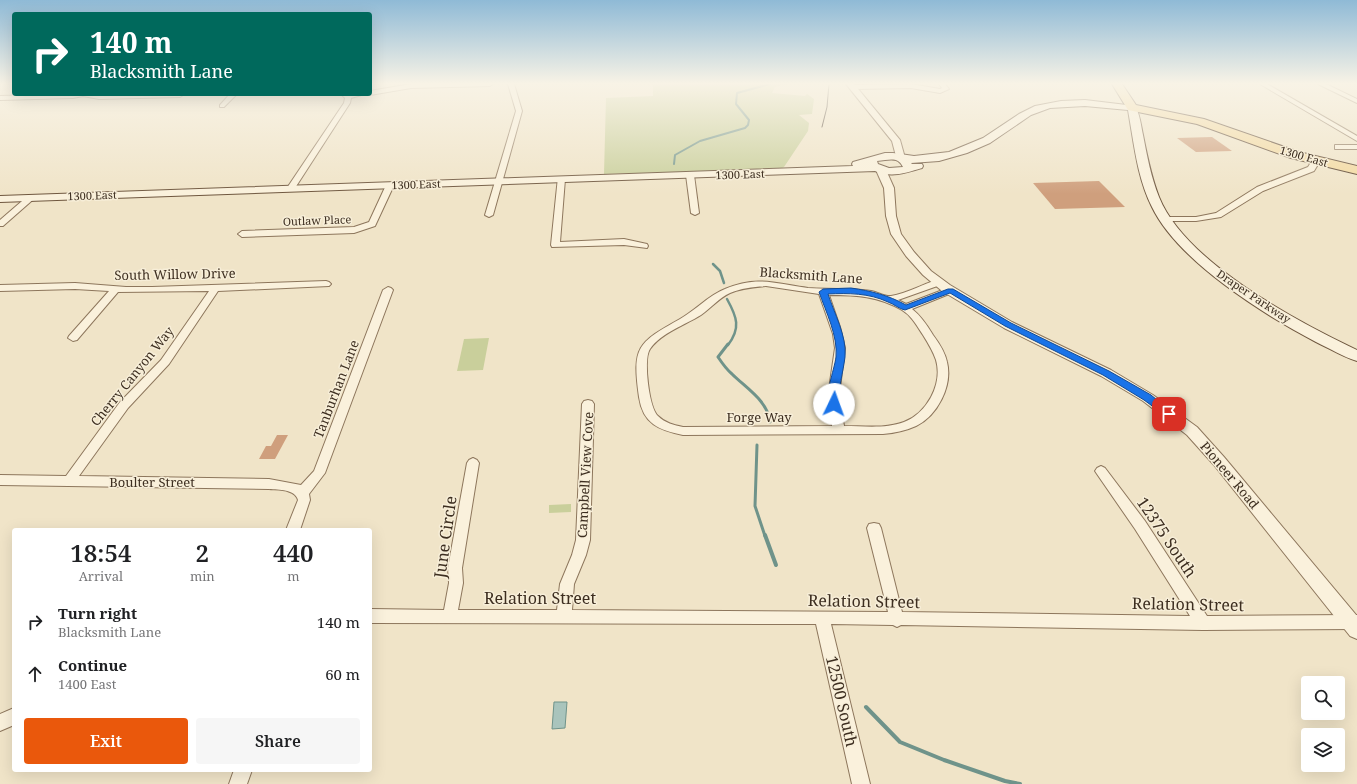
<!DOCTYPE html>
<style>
body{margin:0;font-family:"Noto Serif",serif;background:#f6f6f6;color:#202124;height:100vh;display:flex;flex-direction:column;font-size:15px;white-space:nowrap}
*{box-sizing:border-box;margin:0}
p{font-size:13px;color:#757577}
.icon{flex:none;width:22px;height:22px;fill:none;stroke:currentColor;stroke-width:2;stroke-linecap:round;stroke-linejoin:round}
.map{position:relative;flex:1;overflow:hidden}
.drawer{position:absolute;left:12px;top:528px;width:360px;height:244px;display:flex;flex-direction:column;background:#fff;border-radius:4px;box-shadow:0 4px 16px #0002}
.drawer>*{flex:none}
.hud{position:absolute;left:12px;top:12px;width:360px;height:84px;border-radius:4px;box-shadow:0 4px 16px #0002;background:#00695c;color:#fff;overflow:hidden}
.fabs{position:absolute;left:1301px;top:676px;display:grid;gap:8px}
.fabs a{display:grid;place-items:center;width:44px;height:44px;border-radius:4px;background:#fff;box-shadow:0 4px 16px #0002;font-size:20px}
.pin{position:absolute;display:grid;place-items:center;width:34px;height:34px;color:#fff;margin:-17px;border-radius:8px;box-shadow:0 2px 6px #0006}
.me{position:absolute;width:44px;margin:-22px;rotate:3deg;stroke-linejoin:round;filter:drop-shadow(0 0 3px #0008)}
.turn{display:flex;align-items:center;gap:14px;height:84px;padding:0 12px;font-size:18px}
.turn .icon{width:52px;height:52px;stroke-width:2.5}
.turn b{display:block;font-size:28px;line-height:34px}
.eta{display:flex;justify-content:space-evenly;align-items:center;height:68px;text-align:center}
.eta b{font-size:24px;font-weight:600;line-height:28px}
.button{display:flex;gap:8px;margin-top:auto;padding:8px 12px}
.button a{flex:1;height:46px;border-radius:4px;background:#ea580c;color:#fff;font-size:16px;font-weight:600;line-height:46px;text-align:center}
.button a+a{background:#f6f6f6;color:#202124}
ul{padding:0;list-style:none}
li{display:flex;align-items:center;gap:12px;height:52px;padding:0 12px}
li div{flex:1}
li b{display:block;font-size:15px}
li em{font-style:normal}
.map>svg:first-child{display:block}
</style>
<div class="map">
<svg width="1357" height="784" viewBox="0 0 1357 784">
<rect width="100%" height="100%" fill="#f0e4c8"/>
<g fill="#c9cf9b">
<path d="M653 84H787L775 87 772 93 805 96 807 94 814 99 812 114 799 115 809 123 808 131 784 167 780 169 604 174 606 98 653 96Z"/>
<path d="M489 338 483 370 457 371 464 339Z"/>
<path d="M571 504V512L549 513V505Z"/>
</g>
<path fill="#a9c4bc" stroke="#6f938a" d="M554 702H567L565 728 552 729Z"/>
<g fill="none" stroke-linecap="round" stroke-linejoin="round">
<path stroke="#6f938a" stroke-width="2" d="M674 164 675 155 700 141 745 128 748 125 749 120 736 104 737 93 770 84"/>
<g stroke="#6f938a" stroke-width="2.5">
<path d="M713 264 720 271 724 283"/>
<path d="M727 299C737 317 741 328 728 345"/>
</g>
<g stroke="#6f938a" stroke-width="3">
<path d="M728 344 718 357C722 363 726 369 732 374 746 388 768 401 770 422"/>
<path d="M757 445 755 506 765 536"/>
</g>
<g stroke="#6f938a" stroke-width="4">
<path d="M765 535 776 565"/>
<path d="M866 707 900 742 944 760 1005 781 1020 784"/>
</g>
</g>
<g fill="#cf9f7d">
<path d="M1212 137 1232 151 1196 152 1177 138Z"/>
<path d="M1099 181 1125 207 1055 209 1033 183Z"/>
<path d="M277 435H288L275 459H259L266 446H271Z"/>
</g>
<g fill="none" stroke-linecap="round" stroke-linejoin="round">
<g stroke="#8d765c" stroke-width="2">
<g id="minor">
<path d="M411 84H493L490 86 411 88 370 95 368 94H370V91Z"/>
<path d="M508 84H514L522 111 493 215 489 217 485 215 516 111Z"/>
<path d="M911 84 940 89 942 88 939 84H945L949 89 940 93 911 88 853 89 850 87 853 85Z"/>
<path d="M1260 84H1267L1357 136V141Z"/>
<path d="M1318 84H1326L1357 99V103Z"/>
<path d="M74 94H182L183 95 180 97 99 99 83 96 73 98 0 100V96Z"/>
<path d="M230 94H237L224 107H220V105Z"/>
<path d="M341 94H365L351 98 350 103 295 188 291 190H288L287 188 344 103 345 98Z"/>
<rect x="1335" y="145" width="22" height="4"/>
<path d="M1313 159H1319L1320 161 1314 171 1263 191 1221 217 1196 221H1164L1160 219 1164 217H1196L1216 213 1257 187 1308 167Z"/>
<path d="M687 173H690L694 175 699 213 695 215 691 213 686 175Z"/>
<path d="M558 177H564L565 179 560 242 624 239 647 244 648 246 647 248 624 245 552 247 551 245Z"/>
<path d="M387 183H393L394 185 375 226 354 233 242 237 238 234 242 231 354 227 369 222Z"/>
<path d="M29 195H32L36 197 3 226H0V220Z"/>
<path d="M940 279 945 282 943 284 898 300 906 304 948 288 951 287 956 290 954 292 912 309C921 316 927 325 933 335 939 343 945 352 947 362 953 386 937 416 916 426 905 431 894 433 883 434L683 435C659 430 643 424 639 397 632 347 637 343 680 319 696 310 709 295 725 289 758 275 776 284 808 288 823 289 838 289 853 289 859 290 865 290 871 291 877 292 886 297 891 296 906 294 925 283 940 279ZM766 286 819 294 833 334 835 348 828 396 832 426 683 427C674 425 665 423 658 416 649 408 643 359 650 349 661 333 685 325 701 315 711 308 719 298 730 293 741 288 754 287 766 286ZM829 295C856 295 878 296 902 310 912 316 917 326 923 335 928 343 933 351 936 360 943 384 927 413 904 422 886 429 863 426 844 426L839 396 845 348 840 327Z"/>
<path d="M326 281 329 282 331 284 329 286 218 291 169 364 128 408 79 476 269 479 301 485 314 471 383 290 388 287 391 288 393 290 325 473 309 494 310 500 300 530H286L298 500C295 489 279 490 269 489L0 485V475L66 476 120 402 161 360 209 291 118 292 77 340 73 341 68 338 69 336 109 291 75 289 0 291V285L75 283 126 287H152Z"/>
<path d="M588 400 592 401 594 404 590 540 586 555 574 584 572 610 888 612 867 528 869 524 874 523 879 524 881 528 902 612 1190 616 1135 529 1097 474 1095 471 1097 468 1101 466 1105 468 1145 521 1207 616 1357 615V629L1203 630 901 625 897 627 893 625 831 624 870 784H852L816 624 370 623V609L444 610 449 583 448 568 467 463 469 460 473 458 477 460 479 463 462 568 463 583 458 610H557L560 584 572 555 576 540 582 404 584 401Z"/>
<path d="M14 708V725L0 731V714Z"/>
<path d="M234 770H252L247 784H229Z"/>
</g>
</g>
<g stroke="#8d765c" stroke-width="2">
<g id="tertiary">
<path d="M846 84H854L900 140 905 158 903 160H897L892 141Z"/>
<path d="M881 167 886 170 894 188 896 216 901 234 914 252 931 271 950 285 1012 322 1111 370 1153 395 1197 427 1224 457 1357 616V639L1350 636 1214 465 1187 435 1143 401 1101 376 1004 328 942 291 923 275 906 256 891 234 886 216 884 188 876 170Z"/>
</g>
</g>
<g stroke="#6f573f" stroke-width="2">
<path id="secondary" d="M1085 100 1135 106C1140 114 1141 126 1143 135 1147 156 1151 177 1159 197 1185 262 1296 321 1357 350V361C1343 357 1329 348 1316 342 1263 314 1178 261 1152 207 1137 177 1134 143 1128 110L1085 106 1050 108 1031 115 990 143 967 153 939 161 911 163 912 164H922L923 166 922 168C906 173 891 178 875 171L0 202V196L853 166 852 164 853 162 885 153H893L914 156 949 152 983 138 1019 114 1035 106 1061 101ZM885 160C894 159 899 159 903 167L889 168 878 164 877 161Z"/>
</g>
<g stroke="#5b4430" stroke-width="2">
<path id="primary" d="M1112 84H1122L1136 105 1204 119 1299 152 1357 166V174L1291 158 1197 124 1128 110Z"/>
</g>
<use href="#minor" fill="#faf1dc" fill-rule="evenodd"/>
<use href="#tertiary" fill="#faf1dc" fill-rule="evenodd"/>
<use href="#secondary" fill="#faf1dc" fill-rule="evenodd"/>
<use href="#primary" fill="#f3d9a0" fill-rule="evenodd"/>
<path stroke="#3d2e20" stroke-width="1" d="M822 127 827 107 829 84"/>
</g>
<linearGradient id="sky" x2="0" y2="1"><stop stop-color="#8fbad6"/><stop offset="0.43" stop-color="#f8f3e6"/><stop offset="1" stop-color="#f8f3e6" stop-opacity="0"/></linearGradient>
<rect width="1357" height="194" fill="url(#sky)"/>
<path fill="#1a73e8" stroke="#114b97" d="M851 288C871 291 888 295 906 305L948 289H953L1011 323 1109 371 1151 395 1174 414 1173 416H1166L1144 400 1103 375 1005 326 950 293 905 310C899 309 894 304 888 302 869 293 848 293 828 294 834 313 847 336 845 357 843 373 838 388 839 404L834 407 831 406C824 393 834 372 836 357 838 336 826 312 819 292L823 289Z"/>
<g text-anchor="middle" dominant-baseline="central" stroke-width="3" stroke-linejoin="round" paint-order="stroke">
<g font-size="11" fill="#3d2e20" stroke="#f7eed8">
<text transform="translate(1304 156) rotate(16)">1300 East</text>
<text transform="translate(740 174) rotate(-2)">1300 East</text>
<text transform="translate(416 184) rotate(-2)">1300 East</text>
<text transform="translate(92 195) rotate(-2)">1300 East</text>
<text transform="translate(317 220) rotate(-2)">Outlaw Place</text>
<text transform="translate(1254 296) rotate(34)">Draper Parkway</text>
</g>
<g font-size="13" fill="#3d2e20" stroke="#f7eed8">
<text transform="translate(175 274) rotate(-1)">South Willow Drive</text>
<text transform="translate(811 275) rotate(4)">Blacksmith Lane</text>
<text transform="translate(132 376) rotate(-51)">Cherry Canyon Way</text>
<text transform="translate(336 389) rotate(-69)">Tanburhan Lane</text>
<text x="759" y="417">Forge Way</text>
<text transform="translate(585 475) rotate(-87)">Campbell View Cove</text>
<text transform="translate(1230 475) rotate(50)">Pioneer Road</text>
<text x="152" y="482">Boulter Street</text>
</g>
<g font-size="16" fill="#3d2e20" stroke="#f7eed8">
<text transform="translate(445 537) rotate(-82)">June Circle</text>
<text transform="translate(1167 537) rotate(56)">12375 South</text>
<text x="540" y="598">Relation Street</text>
<text transform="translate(864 601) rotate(1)">Relation Street</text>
<text transform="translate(1188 604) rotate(1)">Relation Street</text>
<text transform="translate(842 701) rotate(77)">12500 South</text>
</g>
</g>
</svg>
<div class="fabs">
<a><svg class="icon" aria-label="search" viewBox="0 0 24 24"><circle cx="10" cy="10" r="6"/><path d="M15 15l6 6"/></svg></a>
<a><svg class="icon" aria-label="layers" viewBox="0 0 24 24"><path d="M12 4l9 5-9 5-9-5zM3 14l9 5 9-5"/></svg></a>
</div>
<div class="pin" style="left:1169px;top:414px;background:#d93025"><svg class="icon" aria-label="arrive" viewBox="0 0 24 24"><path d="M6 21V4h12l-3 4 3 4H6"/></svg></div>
<svg class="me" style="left:834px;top:404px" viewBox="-20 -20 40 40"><circle r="19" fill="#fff"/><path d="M0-13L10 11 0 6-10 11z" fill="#1a73e8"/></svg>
<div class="hud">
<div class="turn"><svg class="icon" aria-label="right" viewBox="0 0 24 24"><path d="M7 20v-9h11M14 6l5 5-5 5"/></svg><div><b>140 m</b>Blacksmith Lane</div></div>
</div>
<section class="drawer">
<div class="eta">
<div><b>18:54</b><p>Arrival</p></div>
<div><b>2</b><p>min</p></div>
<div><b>440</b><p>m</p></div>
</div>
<ul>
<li><svg class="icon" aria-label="right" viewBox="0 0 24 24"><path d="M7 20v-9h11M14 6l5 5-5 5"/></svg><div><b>Turn right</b><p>Blacksmith Lane</p></div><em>140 m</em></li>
<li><svg class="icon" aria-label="ahead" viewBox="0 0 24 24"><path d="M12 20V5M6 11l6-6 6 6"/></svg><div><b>Continue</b><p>1400 East</p></div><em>60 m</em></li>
</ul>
<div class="button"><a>Exit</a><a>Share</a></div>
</section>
</div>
